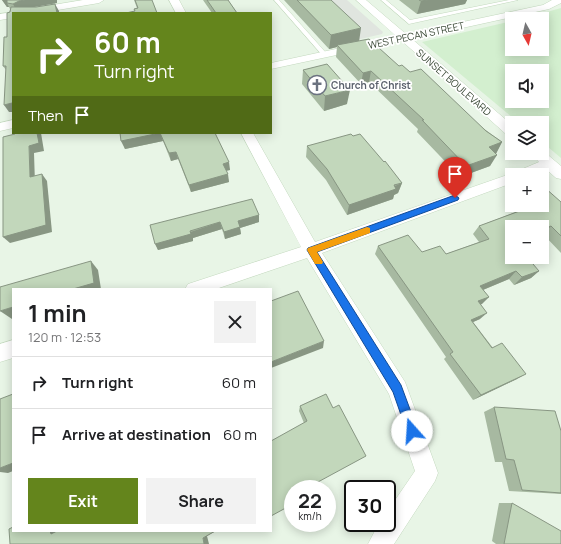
<!DOCTYPE html>
<meta charset="utf-8">
<style>
body{margin:0;font-family:Manrope,sans-serif;background:#f2f2f2;color:#202124;height:100vh;display:flex;flex-direction:column;font-size:15px;white-space:nowrap}
*{box-sizing:border-box;margin:0}
p{font-size:13px;color:#757577}
.icon{flex:none;width:22px;height:22px;fill:none;stroke:currentColor;stroke-width:2;stroke-linecap:round;stroke-linejoin:round}
.map{position:relative;flex:1;overflow:hidden}
.panel{position:absolute;left:12px;top:288px;width:260px;height:244px;display:flex;flex-direction:column;background:#fff;border-radius:0px;box-shadow:0 2px 10px #0003}
.panel>*{flex:none}
.hud{position:absolute;left:12px;top:12px;width:260px;height:122px;border-radius:0px;box-shadow:0 2px 10px #0003;background:#64851c;color:#fff;overflow:hidden}
.needle{width:26px;rotate:172deg}
.tools{position:absolute;left:505px;top:12px;display:grid;gap:8px}
.tools a{display:grid;place-items:center;width:44px;height:44px;border-radius:0px;background:#fff;box-shadow:0 2px 10px #0003;font-size:20px}
.speed{position:absolute;left:284px;top:480px;display:flex;gap:8px;font-size:20px;font-weight:700;text-align:center}
.speed>*{display:grid;place-content:center;width:52px;height:52px;border-radius:50%;background:#fff;box-shadow:0 2px 10px #0003;line-height:1}
.speed small{font-size:10px;font-weight:400}
.speed .limit{border:2px solid #111;border-radius:6px;background:#fff;color:#111}
.pin{position:absolute;display:grid;place-items:center;width:34px;height:34px;color:#fff;margin:-41px -17px;border-radius:50% 50% 50% 0;rotate:-45deg;box-shadow:0 0 4px #0007}
.pin .icon{rotate:45deg}
.me{position:absolute;width:44px;margin:-22px;rotate:341deg;stroke-linejoin:round;filter:drop-shadow(0 0 3px #0008)}
.turn{display:flex;align-items:center;gap:14px;height:84px;padding:0 16px;font-size:18px}
.turn .icon{width:52px;height:52px;stroke-width:2.5}
.turn b{display:block;font-size:28px;line-height:34px}
.then{display:flex;align-items:center;height:38px;padding:0 16px;background:#0003;gap:8px;font-size:15px}
.round{display:grid;place-items:center;flex:none;width:42px;height:42px;border-radius:0px;background:#f2f2f2}
.head{display:flex;align-items:center;justify-content:space-between;height:68px;padding:0 16px}
h1{font-size:24px;font-weight:700;line-height:30px}
.action{display:flex;gap:8px;margin-top:auto;padding:8px 16px}
.action a{flex:1;height:46px;border-radius:0px;background:#64851c;color:#fff;font-size:16px;font-weight:700;line-height:46px;text-align:center}
.action a+a{background:#f2f2f2;color:#202124}
ul{padding:0;list-style:none}
li{display:flex;align-items:center;gap:12px;height:52px;padding:0 16px;border-top:1px solid #e0e0e0}
li div{flex:1}
li b{display:block;font-size:15px}
li em{font-style:normal}
.map>svg:first-child{display:block}
</style>
<div class="map">
<svg width="561" height="544" viewBox="0 0 561 544">
<rect width="100%" height="100%" fill="#e8f5e6"/>
<path fill="#d3efcf" fill-rule="evenodd" d="M561 8V158L542 142V123H519L422 42 512 21V49H542V19H522ZM512 71H542V101H512Z"/>
<path fill="#e0e5df" d="M315 0H347L383 32 382 34 356 40Z"/>
<g fill="none" stroke-linecap="round" stroke-linejoin="round">
<g stroke="#c4d9bf" stroke-width="1">
<g id="service">
<path d="M274 0H279L327 54V56H323Z"/>
<path d="M381 0H386L410 20 509 0H518L409 24Z"/>
</g>
</g>
<g stroke="#c4d9bf" stroke-width="1">
<g id="minor">
<path d="M83 0H104L99 3 40 13H18L23 10Z"/>
<path d="M169 0H179L186 13H176Z"/>
<path d="M356 0H366L406 34 543 5 552 0H561V3L549 9 412 39 512 125V136L507 135 402 41 271 69V63L396 36Z"/>
<path d="M13 12 16 13H13V18L0 20V14Z"/>
<path d="M13 120V128L0 131V123Z"/>
<path d="M241 133H253L315 242 513 173 539 162 530 153H542V150L561 166V179L556 178 547 170 534 175H512V183L322 253 405 382 438 473 435 481 394 544H368L379 523H387V512L415 471 389 394 307 258 216 289H185L188 284 301 247Z"/>
<path d="M13 340V358L0 362V344Z"/>
</g>
</g>
<use href="#service" fill="#fff" fill-rule="evenodd"/>
<use href="#minor" fill="#fff" fill-rule="evenodd"/>
</g>
<g fill="#a7b9a1">
<path d="M2 0 57 3 30 7 59 11V13H13L9 112 6 70 3 66 10 9 9 7H7Z"/>
<path d="M134 0H152L135 11 137 8Z"/>
<path d="M203 0H228L237 13H212Z"/>
<path d="M284 0H331L359 41 399 66 502 142 496 153 490 166 460 177 417 132 418 129 369 82 361 84 336 57 337 47 329 49Z"/>
<path d="M399 0H467L465 4 417 14Z"/>
<path d="M303 70 347 104 324 111 302 84Z"/>
<path d="M120 133H215L230 170 226 171 229 182 191 192 178 159 171 161 163 141 125 149Z"/>
<path d="M353 136 384 162 402 183 398 193 394 195 393 199 347 215 326 180 306 157 307 146Z"/>
<path d="M561 202V253L543 234 512 227V257L539 271 531 278 514 285 509 279 483 290 489 297 481 304 480 319 473 322 517 379 473 400 444 359 446 357 375 254 378 246 422 252 446 254 479 242 473 234 479 226 521 210 516 205H542Z"/>
<path d="M259 215V222L240 228 241 234 225 239 222 229 193 238V241L158 250 150 225Z"/>
<path d="M326 394 293 489 304 423 299 411 300 406Z"/>
<path d="M494 407 561 431V494L509 491 502 462H495L484 412Z"/>
<path d="M499 503H512L561 544H496L492 541Z"/>
</g>
<g fill="#889683">
<path d="M2 0H8L7 3 9 7H7Z"/>
<path d="M25 0H57V3L23 9 17 12 13 4 19 1Z"/>
<path d="M428 0H467L465 4 417 14 421 1Z"/>
<path d="M55 4 59 11V13H57Z"/>
<path d="M361 28 359 42 337 45V47L329 49 331 35Z"/>
<path d="M371 71 369 82 361 84 363 73Z"/>
<path d="M350 90 347 104 324 111 325 96Z"/>
<path d="M12 103 13 112H9L4 105Z"/>
<path d="M37 133H41L44 151 34 153 35 184 30 177 29 146Z"/>
<path d="M160 133 163 141 125 149 121 141Z"/>
<path d="M502 142 496 154 489 147Z"/>
<path d="M176 152 178 159 171 161 169 153Z"/>
<path d="M497 155 490 166 460 177 466 166Z"/>
<path d="M229 162 230 170 224 171 223 164Z"/>
<path d="M42 174 47 181 52 232 10 243 3 237Z"/>
<path d="M228 174 229 182 191 192 189 185Z"/>
<path d="M402 183 398 193 394 195 393 199 347 215 349 205Z"/>
<path d="M259 215V222L240 228 241 234 225 239 224 232 238 221Z"/>
<path d="M220 222 222 229 193 238V241L158 250 155 244Z"/>
<path d="M551 226 542 235V230Z"/>
<path d="M91 261 98 270 101 289H73Z"/>
<path d="M516 271 509 279 473 294 480 286Z"/>
<path d="M539 271 531 278 514 285 522 277Z"/>
<path d="M489 297 482 304 471 308 478 301Z"/>
<path d="M13 307V319H12L0 311Z"/>
<path d="M487 313 480 319 464 326 471 320Z"/>
<path d="M324 341 323 348 271 368V362Z"/>
<path d="M526 374 517 379 473 400 481 395Z"/>
<path d="M13 463V471L8 473 0 472V468Z"/>
<path d="M50 531H64L51 534Z"/>
<path d="M215 531H216L207 536 209 544H204L203 538Z"/>
</g>
<g fill="#c2d7bb" stroke="#889683">
<path d="M7 0H25L19 1 13 4 7 3Z"/>
<path d="M135 0H152L157 13H126L135 11 134 9 138 8Z"/>
<path d="M207 0H228L237 13H216Z"/>
<path d="M297 0H331L361 28 331 35Z"/>
<path d="M419 0H428L421 1Z"/>
<path d="M55 4 57 13H13V110L12 103 4 105 6 66H3L4 37H7V13L10 12 11 7H36Z"/>
<path d="M369 39 399 66 402 65 410 72 421 69 486 131 502 142 489 147 497 155 466 166 422 120H424L371 71 363 73 337 45Z"/>
<path d="M327 64 350 90 325 96 303 70Z"/>
<path d="M15 133H37L39 143 29 146 30 177 42 174 46 225 3 237V137L15 134Z"/>
<path d="M120 133H215L229 162 223 164 228 174 189 185 176 152 169 153 160 133 121 141Z"/>
<path d="M351 134 353 136 360 134 384 162 385 161 402 183 394 185 396 189 349 205 327 169 307 146Z"/>
<path d="M544 187 561 202V236L551 226 542 230V227H512V257H527L539 271 522 277 516 271 480 286 489 297 478 301 487 313 471 320 492 348 502 343 526 374 481 395 450 354 453 352 378 246 408 235 422 252 440 246 446 254 489 239 479 226 533 206 532 205H542V188Z"/>
<path d="M252 199 259 215 238 221 240 227 224 232 220 222 190 231 191 234 155 244 150 225Z"/>
<path d="M91 261 94 283 73 289H13V307L0 311V287Z"/>
<path d="M298 291 324 341 271 362V301Z"/>
<path d="M13 394V463L0 468V399Z"/>
<path d="M326 394 333 408 339 405 366 456 305 489H293V495L292 496 293 499V504L271 516V441L307 421 300 406Z"/>
<path d="M494 407 555 411 561 431V493L522 490 514 460 506 459Z"/>
<path d="M512 503 561 531V544H504Z"/>
<path d="M13 527V531H50L51 534 57 531H215L203 538 204 544H10L9 529Z"/>
</g>
<path fill="#1a73e8" stroke="#114b97" d="M455 195 459 198 458 200 317 252 401 385 418 431 417 435 412 437 408 435 393 392 307 250 308 248Z"/>
<path fill="#f59e0b" d="M367 227 370 228V233L317 252 323 262 322 264H315L307 250 308 248Z"/>
<defs>
<g id="church-ring" transform="scale(1)"><circle r="9.5" fill="#fff" stroke="#6b7280" stroke-width="1.5"/><path d="M-1.2-6h2.4v3.5h3.3v2.4h-3.3V6h-2.4V-.1h-3.3v-2.4h3.3Z" fill="#6b7280"/></g>
</defs>
<g fill-rule="evenodd">
<use href="#church-ring" x="317" y="85"/>
</g>
<g text-anchor="middle" dominant-baseline="central" stroke-width="3.5" stroke-linejoin="round" paint-order="stroke">
<g font-size="10" fill="#394835" stroke="#fff">
<text transform="translate(416 35) rotate(-12)">WEST PECAN STREET</text>
<text transform="translate(454 82) rotate(41)">SUNSET BOULEVARD</text>
</g>
<g font-size="10" font-weight="bold" fill="#5b616d" stroke="#fff" text-anchor="start">
<text x="331" y="85">Church of Christ</text>
</g>
</g>
</svg>
<div class="tools">
<a><svg class="needle" viewBox="-14 -14 28 28"><path d="M0-13l5 13h-10z" fill="#e53935"/><path d="M0 13l5-13h-10z" fill="#757577"/></svg></a>
<a><svg class="icon" aria-label="sound" viewBox="0 0 24 24"><path d="M4 9h4l5-4v14l-5-4H4zM17 9q2 3 0 6"/></svg></a>
<a><svg class="icon" aria-label="layers" viewBox="0 0 24 24"><path d="M12 4l9 5-9 5-9-5zM3 14l9 5 9-5"/></svg></a>
<a>+</a>
<a>−</a>
</div>
<div class="speed"><div>22<small>km/h</small></div><div class="limit">30</div></div>
<div class="pin" style="left:455px;top:198px;background:#d93025"><svg class="icon" aria-label="arrive" viewBox="0 0 24 24"><path d="M6 21V4h12l-3 4 3 4H6"/></svg></div>
<svg class="me" style="left:412px;top:431px" viewBox="-20 -20 40 40"><circle r="19" fill="#fff"/><path d="M0-13L10 11 0 6-10 11z" fill="#1a73e8"/></svg>
<div class="hud">
<div class="turn"><svg class="icon" aria-label="right" viewBox="0 0 24 24"><path d="M7 20v-9h11M14 6l5 5-5 5"/></svg><div><b>60 m</b>Turn right</div></div>
<div class="then">Then<svg class="icon" aria-label="arrive" viewBox="0 0 24 24"><path d="M6 21V4h12l-3 4 3 4H6"/></svg></div>
</div>
<section class="panel">
<div class="head"><div><h1>1 min</h1><p>120 m · 12:53</p></div><a class="round"><svg class="icon" aria-label="close" viewBox="0 0 24 24"><path d="M6 6l12 12M18 6L6 18"/></svg></a></div>
<ul>
<li><svg class="icon" aria-label="right" viewBox="0 0 24 24"><path d="M7 20v-9h11M14 6l5 5-5 5"/></svg><div><b>Turn right</b></div><em>60 m</em></li>
<li><svg class="icon" aria-label="arrive" viewBox="0 0 24 24"><path d="M6 21V4h12l-3 4 3 4H6"/></svg><div><b>Arrive at destination</b></div><em>60 m</em></li>
</ul>
<div class="action"><a>Exit</a><a>Share</a></div>
</section>
</div>
